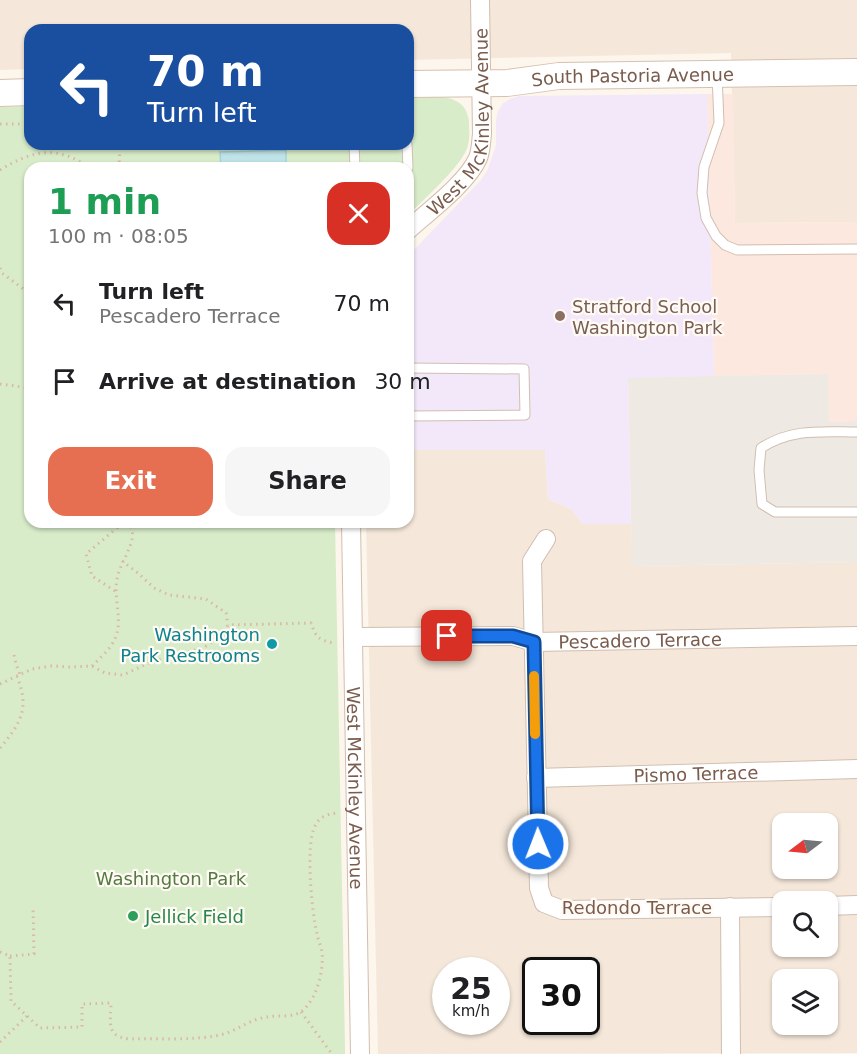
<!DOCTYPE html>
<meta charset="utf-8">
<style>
body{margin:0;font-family:"DejaVu Sans",sans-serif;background:#f6f6f6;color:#202124;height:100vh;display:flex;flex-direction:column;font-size:22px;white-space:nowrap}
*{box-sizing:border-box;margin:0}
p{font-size:20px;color:#757577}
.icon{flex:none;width:33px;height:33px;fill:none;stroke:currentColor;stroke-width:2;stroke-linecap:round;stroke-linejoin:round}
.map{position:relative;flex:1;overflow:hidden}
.sheet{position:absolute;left:24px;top:162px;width:390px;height:366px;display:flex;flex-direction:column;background:#fff;border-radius:18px;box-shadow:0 2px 4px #0004}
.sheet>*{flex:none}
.hud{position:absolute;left:24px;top:24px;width:390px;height:126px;border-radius:18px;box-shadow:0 2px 4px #0004;background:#1a4fa0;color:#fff;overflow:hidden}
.needle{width:39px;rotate:254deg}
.tools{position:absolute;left:772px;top:813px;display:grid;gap:12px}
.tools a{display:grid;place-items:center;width:66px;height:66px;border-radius:12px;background:#fff;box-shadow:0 2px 4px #0004;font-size:30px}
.speed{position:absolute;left:432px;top:957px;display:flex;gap:12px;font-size:30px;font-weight:700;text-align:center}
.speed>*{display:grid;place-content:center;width:78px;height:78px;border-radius:50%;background:#fff;box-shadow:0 2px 4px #0004;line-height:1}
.speed small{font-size:15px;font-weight:400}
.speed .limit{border:3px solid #111;border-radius:9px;background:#fff;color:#111}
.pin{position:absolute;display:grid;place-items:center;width:51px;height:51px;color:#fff;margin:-26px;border-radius:12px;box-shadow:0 3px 9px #0006}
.me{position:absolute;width:66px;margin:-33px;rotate:359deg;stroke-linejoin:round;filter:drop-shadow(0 0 4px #0008)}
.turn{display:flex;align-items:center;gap:21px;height:126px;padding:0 24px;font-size:27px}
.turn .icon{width:78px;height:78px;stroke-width:2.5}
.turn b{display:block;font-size:42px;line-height:51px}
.round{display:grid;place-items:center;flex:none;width:63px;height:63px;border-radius:18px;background:#f6f6f6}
.head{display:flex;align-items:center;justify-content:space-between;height:102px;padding:0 24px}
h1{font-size:36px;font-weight:700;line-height:45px;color:#1e9e55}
.primary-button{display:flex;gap:12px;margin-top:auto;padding:12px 24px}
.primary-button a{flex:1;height:69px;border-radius:18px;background:#e76f51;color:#fff;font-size:24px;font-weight:700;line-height:69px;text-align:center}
.primary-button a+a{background:#f6f6f6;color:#202124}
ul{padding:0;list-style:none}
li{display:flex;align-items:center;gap:18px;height:78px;padding:0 24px}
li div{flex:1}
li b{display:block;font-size:22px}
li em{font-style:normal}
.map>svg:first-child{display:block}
</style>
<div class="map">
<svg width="857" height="1054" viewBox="0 0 857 1054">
<rect width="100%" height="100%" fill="#fdf6ec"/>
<g fill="#f5e8da" fill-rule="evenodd">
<path d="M0 0H857V222L735 223 731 53 408 60V30H30V69L0 70Z"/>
<path d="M408 450H545L548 499 571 509 583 524H631L633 566 857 562V1053L378 1054 366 522H408ZM783 824H828V868H783ZM783 902H828V946H783ZM446 970H496V1022H446ZM536 970H586V1022H536ZM783 980H828V1024H783Z"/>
</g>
<path fill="#fde8e0" d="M707 94H733L735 223 857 222V421L829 422 828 374 714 376Z"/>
<path fill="#efe9e4" d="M828 374 829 422 857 421V562L632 566 628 377Z"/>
<path fill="#f3e8fa" d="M707 94 714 376 628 378 631 524H583L571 509 548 499 545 450H408V256L481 180 488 169 496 145V120L498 111 503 103 510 99 519 96Z"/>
<path fill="#d8ecc9" d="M408 98C420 98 443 95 454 100 464 104 468 112 469 122 469 129 470 138 468 145 465 163 422 201 408 215V168H30V522H335L345 1046V1054H0V107L30 106V144H408Z"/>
<path fill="#bfe3e8" stroke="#a5d3da" stroke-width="1.5" d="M286 150V168H221L220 152Z"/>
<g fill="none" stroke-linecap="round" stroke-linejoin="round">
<g stroke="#d1beb0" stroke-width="11">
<g id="lane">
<path d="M717 74 719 123 704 167 702 193 706 218 716 236 725 245 737 250 857 249"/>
<path d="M354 144 355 168"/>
<path d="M407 144 408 168"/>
<path d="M408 368 524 369 525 415 408 416"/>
<path d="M857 432C822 432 792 428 761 448L759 470 762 504 775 512H857"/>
</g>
</g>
<g stroke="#d1beb0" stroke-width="20">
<g id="street">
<path id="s1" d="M408 230C429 211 467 183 478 158 481 151 481 142 482 134L480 0"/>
<path id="s2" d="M351 522 360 1054"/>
<path d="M546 539 532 561 539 888 544 903 562 910 783 907"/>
<path id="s3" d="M353 637 513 636 534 642 857 636"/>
<path id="s4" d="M536 778 857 769"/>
<path d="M828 906 857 905"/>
<path d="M730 907 731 1054"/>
</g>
</g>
<g stroke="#d6c0b0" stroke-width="28">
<g id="secondary">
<path id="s5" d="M408 84 507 83 559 76 857 72"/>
<path d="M0 93 30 92"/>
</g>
</g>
<g stroke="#d9b8a5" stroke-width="3" stroke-dasharray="1.5 4.5" stroke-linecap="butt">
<path d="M0 124H30"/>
<path d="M119 168 120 144"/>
<path d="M0 170C32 150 58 145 90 168"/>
<path d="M0 268 2 273 30 294"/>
<path d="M0 384 30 388"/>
<path d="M122 561 138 573 154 588 169 595 206 599 226 613 228 625"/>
<path d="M115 591 92 576 86 554 124 522"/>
<path d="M14 655 16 664 20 675"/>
<path d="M92 666C101 657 112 648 116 636 123 618 112 596 118 575 122 559 140 538 129 522"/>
<path d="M0 684 32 669 51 666 70 667 92 666 105 673 123 675 151 662 203 648 221 636 228 625 311 623C316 638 319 640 334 643"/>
<path d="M0 748C21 723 30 708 17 677"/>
<path d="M0 952 10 956 11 1001 40 1028 82 1027V1004L111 1003C111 1022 105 1036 129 1039 159 1038 191 1041 220 1035 237 1031 250 1019 267 1017 278 1015 293 1018 302 1011 317 999 324 970 322 952 321 946 318 940 317 934 312 913 305 845 315 826 319 817 327 814 337 813"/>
<path d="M10 956 34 954 33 908"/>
<path d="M301 1012 332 1054"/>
<path d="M0 1042 27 1016"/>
</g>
<use href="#lane" stroke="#fff" stroke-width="9"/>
<use href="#street" stroke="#fff" stroke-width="18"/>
<use href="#secondary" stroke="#fff" stroke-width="26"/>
</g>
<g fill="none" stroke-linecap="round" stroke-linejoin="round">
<g stroke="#114b97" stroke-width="15">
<path id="route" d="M447 636H513L534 642 538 844"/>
</g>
<use href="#route" stroke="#1a73e8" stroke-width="10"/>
<path stroke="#f59e0b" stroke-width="10" d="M534 676 535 734"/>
</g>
<circle fill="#8d6e63" stroke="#fffaf3" stroke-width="2" cx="560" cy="316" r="6"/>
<circle fill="#0f9aa8" stroke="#fffaf3" stroke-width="2" cx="272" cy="644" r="6"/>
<circle fill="#2e9e5b" stroke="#fffaf3" stroke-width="2" cx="133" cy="916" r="6"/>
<g text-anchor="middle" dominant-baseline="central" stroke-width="4.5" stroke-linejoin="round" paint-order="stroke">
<g font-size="18" fill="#7a5c4d" stroke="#fffaf3">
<text stroke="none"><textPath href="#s5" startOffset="225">South Pastoria Avenue</textPath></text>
<text stroke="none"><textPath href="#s1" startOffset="130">West McKinley Avenue</textPath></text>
<text stroke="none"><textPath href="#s3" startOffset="288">Pescadero Terrace</textPath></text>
<text stroke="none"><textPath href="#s4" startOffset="160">Pismo Terrace</textPath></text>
<text stroke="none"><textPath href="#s2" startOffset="266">West McKinley Avenue</textPath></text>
<text x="637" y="907">Redondo Terrace</text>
</g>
<g font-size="18" fill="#785e54" stroke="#fffaf3" text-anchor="start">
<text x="572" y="306">Stratford School<tspan x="572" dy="21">Washington Park</tspan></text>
</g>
<g font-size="18" fill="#0d838f" stroke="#fffaf3" text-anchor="end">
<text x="260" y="634">Washington<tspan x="260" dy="21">Park Restrooms</tspan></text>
</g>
<g font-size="18" fill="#537a41" stroke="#fffaf3">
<text x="171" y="878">Washington Park</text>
</g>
<g font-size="18" fill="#27864d" stroke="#fffaf3" text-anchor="start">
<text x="145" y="916">Jellick Field</text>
</g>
</g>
</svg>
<div class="tools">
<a><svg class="needle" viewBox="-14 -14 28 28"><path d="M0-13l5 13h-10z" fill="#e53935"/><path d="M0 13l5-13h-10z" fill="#757577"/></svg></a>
<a><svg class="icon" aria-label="search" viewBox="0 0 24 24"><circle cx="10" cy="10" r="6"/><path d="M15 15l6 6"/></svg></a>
<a><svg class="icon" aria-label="layers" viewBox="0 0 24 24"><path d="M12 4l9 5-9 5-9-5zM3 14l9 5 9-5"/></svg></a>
</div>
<div class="speed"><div>25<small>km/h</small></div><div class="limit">30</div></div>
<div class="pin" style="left:447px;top:636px;background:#d93025"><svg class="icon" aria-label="arrive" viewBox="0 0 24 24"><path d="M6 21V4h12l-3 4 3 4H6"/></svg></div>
<svg class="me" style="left:538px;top:844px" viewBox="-20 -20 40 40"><circle r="17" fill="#1a73e8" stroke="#fff" stroke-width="3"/><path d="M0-11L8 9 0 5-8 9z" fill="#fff"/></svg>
<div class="hud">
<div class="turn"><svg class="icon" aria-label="left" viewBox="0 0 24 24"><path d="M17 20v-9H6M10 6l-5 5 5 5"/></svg><div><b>70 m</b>Turn left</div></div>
</div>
<section class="sheet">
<div class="head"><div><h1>1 min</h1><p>100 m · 08:05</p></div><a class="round" style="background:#d93025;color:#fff"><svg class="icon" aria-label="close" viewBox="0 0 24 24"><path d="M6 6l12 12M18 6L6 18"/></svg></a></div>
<ul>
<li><svg class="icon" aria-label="left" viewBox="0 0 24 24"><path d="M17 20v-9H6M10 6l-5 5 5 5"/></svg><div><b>Turn left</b><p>Pescadero Terrace</p></div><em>70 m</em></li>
<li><svg class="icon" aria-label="arrive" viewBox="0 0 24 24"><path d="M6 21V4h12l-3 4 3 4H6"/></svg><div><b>Arrive at destination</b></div><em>30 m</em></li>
</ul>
<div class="primary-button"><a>Exit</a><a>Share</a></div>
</section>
</div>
